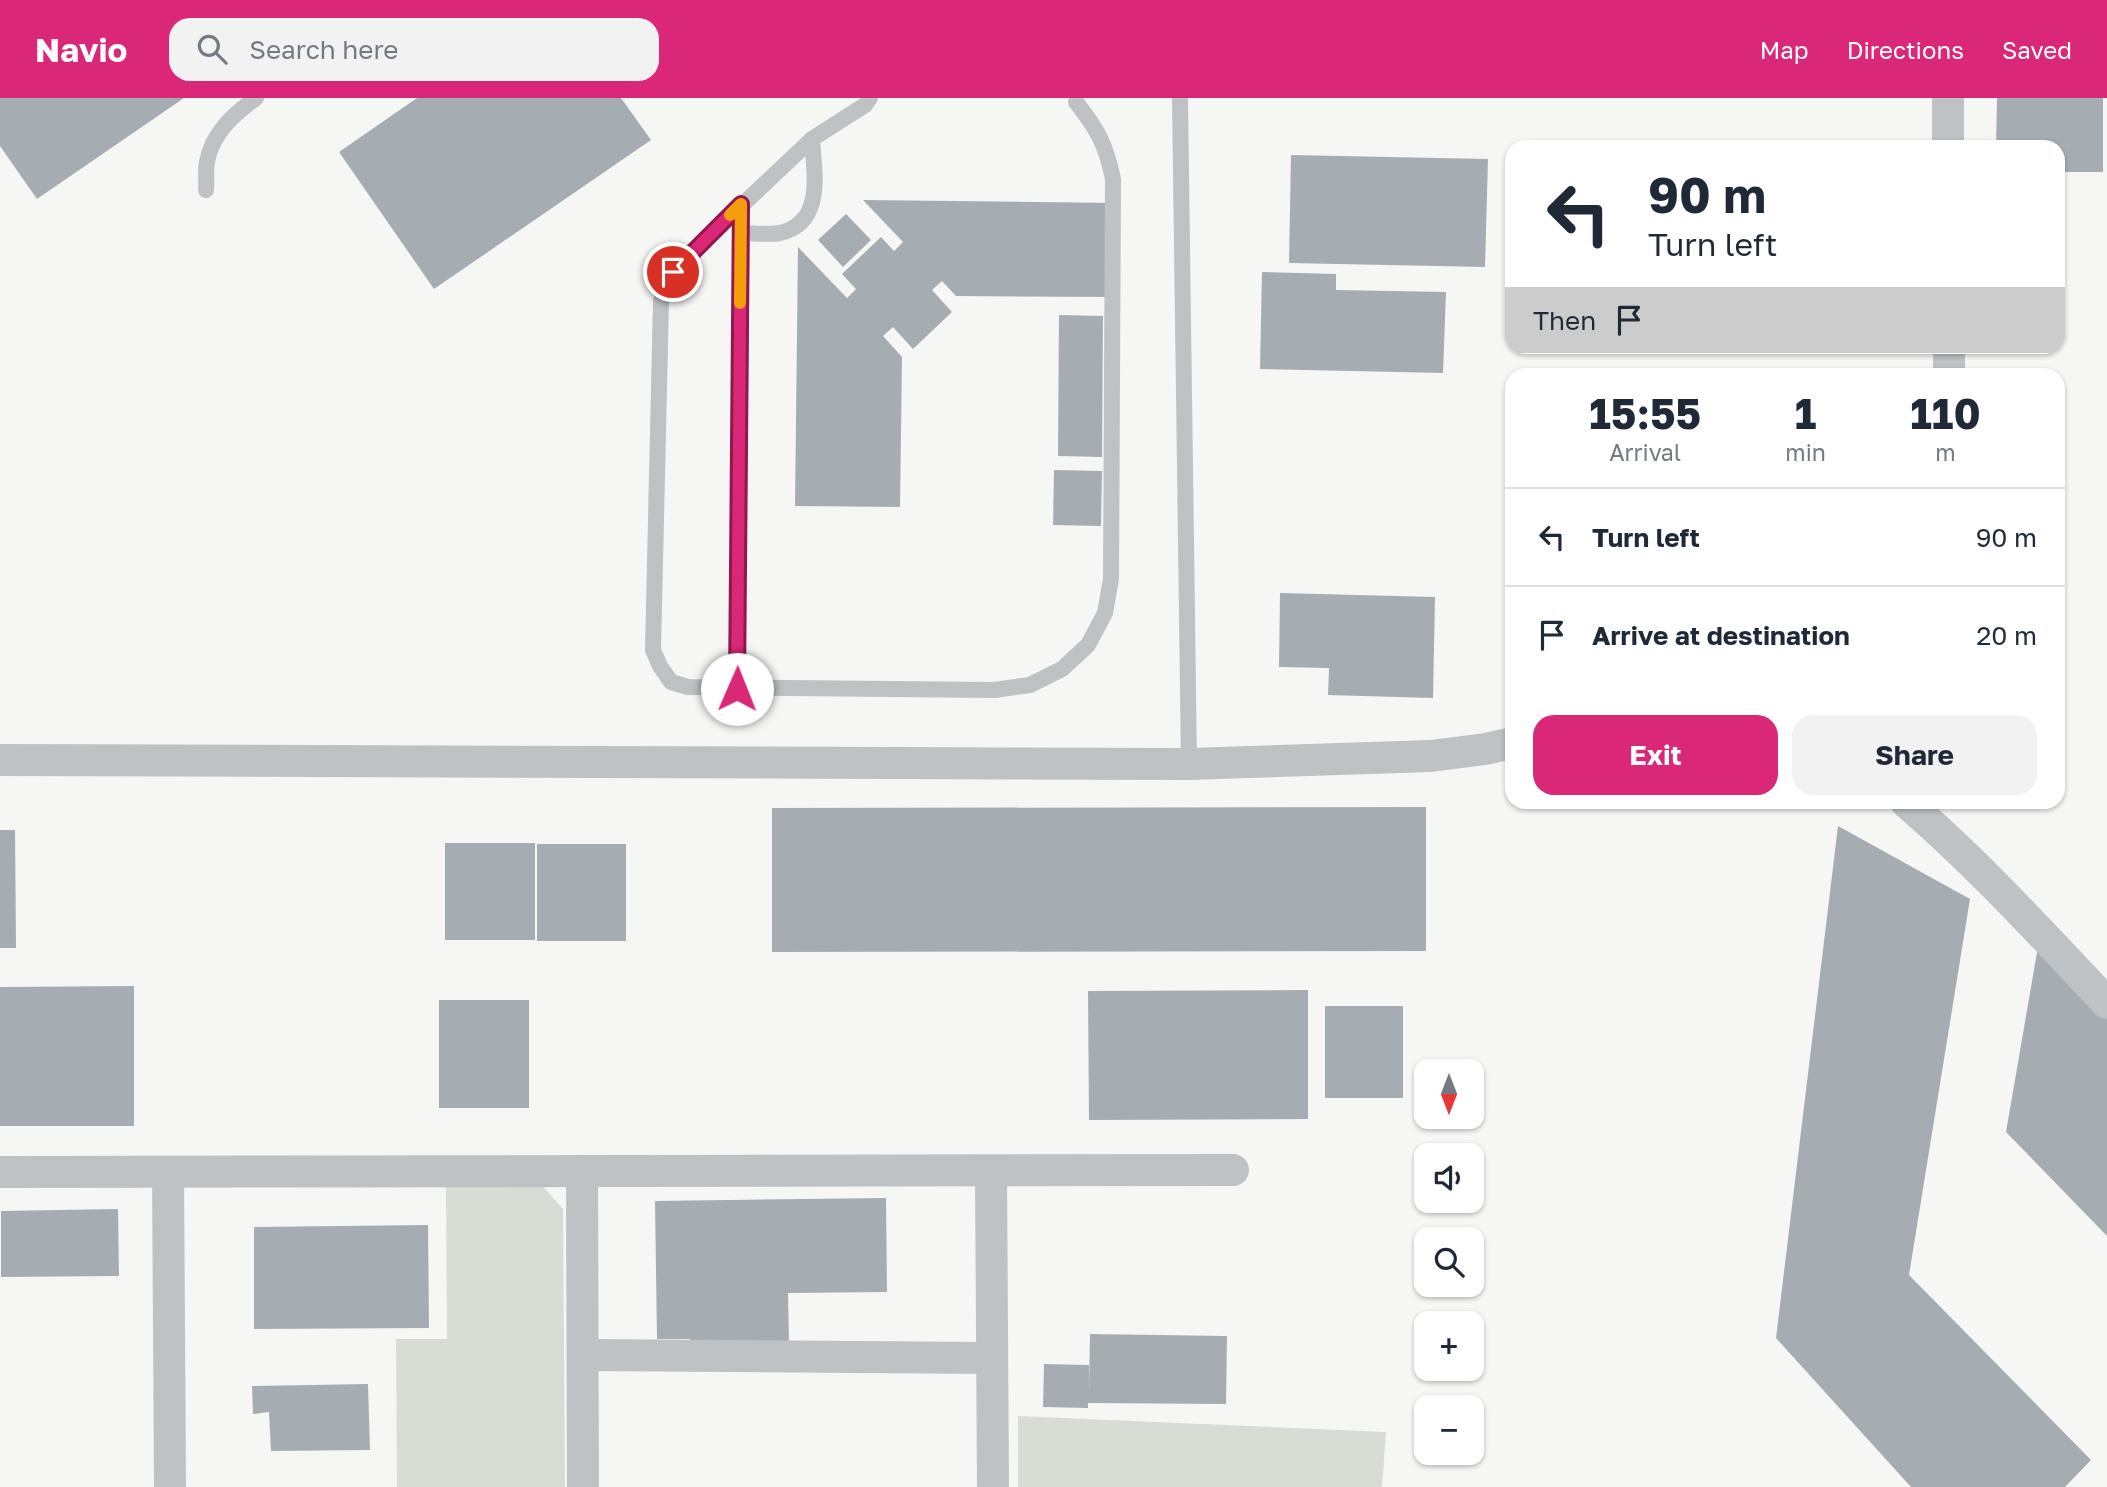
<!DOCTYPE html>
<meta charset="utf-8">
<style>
body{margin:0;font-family:"Golos Text",sans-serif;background:#f2f2f3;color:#1f2937;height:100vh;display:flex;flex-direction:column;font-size:26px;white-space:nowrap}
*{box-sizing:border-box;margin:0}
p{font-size:23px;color:#747a83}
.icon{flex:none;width:38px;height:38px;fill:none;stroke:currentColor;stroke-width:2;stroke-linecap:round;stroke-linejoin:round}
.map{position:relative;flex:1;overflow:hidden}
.drawer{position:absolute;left:1505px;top:270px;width:560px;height:441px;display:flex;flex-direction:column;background:#fff;border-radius:21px;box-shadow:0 2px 5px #0004}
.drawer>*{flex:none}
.banner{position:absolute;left:1505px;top:42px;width:560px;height:214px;border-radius:21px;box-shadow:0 2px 5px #0004;background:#fff;color:#1f2937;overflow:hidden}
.needle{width:46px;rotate:180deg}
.buttons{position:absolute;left:1414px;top:961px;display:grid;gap:14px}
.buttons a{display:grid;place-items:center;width:70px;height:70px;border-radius:14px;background:#fff;box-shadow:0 2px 5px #0004;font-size:35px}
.pin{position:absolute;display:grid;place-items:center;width:60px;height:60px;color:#fff;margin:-30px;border:4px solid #fff;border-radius:50%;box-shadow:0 2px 7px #0007}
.me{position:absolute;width:77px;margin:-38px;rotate:1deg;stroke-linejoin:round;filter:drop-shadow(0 0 5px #0008)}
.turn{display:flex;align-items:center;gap:24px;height:147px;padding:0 28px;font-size:32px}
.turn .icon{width:91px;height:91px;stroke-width:2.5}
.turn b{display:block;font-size:49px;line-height:60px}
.then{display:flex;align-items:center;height:66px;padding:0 28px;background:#0003;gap:14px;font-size:26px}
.eta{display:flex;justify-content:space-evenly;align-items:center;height:119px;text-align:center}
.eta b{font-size:42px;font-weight:700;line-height:49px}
.cta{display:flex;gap:14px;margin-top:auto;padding:14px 28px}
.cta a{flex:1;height:80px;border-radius:21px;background:#db2777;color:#fff;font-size:28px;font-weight:700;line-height:80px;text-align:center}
.cta a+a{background:#f2f2f3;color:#1f2937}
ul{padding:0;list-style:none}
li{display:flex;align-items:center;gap:21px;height:98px;padding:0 28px;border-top:2px solid #e0e1e3}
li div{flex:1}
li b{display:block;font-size:26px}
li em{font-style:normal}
header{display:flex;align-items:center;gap:42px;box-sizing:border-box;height:98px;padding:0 35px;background:#db2777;color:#fff}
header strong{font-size:33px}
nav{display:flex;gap:38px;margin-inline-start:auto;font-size:24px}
.search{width:490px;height:63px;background:#f2f2f3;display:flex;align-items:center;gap:18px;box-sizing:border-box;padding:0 24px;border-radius:21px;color:#747a83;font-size:26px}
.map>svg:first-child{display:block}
</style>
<header>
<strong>Navio</strong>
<div class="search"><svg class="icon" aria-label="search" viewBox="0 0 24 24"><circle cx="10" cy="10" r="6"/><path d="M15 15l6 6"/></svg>Search here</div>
<nav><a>Map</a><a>Directions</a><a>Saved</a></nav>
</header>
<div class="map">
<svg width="2107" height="1389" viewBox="0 0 2107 1389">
<rect width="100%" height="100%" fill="#f6f6f4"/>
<g fill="#d8dcd5">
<path d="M537 1082 563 1111 565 1389H397L396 1241H447L446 1083Z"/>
<path d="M1018 1318 1386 1334 1382 1389H1018Z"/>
</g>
<g fill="#a6adb2">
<path d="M0 0H184L37 101 0 48Z"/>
<path d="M417 0H621L651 42 434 191 339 54Z"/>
<path d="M1997 0H2103V74H2058V49H1996Z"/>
<path d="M1291 57 1488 61 1485 169 1289 165Z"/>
<path d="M863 102 1117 105 1116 199 956 198 942 183 932 192 952 214 913 251 893 229 883 238 902 259 900 409 795 408 798 149 847 200 856 191 842 176 881 139 894 153 903 144Z"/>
<path d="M846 116 871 142 843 169 818 142Z"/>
<path d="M1262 174 1336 176V192L1446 194 1443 275 1260 271Z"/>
<path d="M1059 217 1103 218 1102 359 1058 358Z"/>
<path d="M1054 372 1102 373 1101 428 1053 427Z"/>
<path d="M1280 495 1435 499 1433 600 1328 597 1329 570 1279 569Z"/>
<path d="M1426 709V853L772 854V710Z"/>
<path d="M1838 728 1970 801 1909 1177 2091 1362 2065 1389H1911L1776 1240Z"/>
<path d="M0 732H15L16 850H0Z"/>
<rect x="445" y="745" width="90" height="97"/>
<rect x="537" y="746" width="89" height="97"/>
<path d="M2040 837 2107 914V1138L2006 1034Z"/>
<path d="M134 888V1028H0V889Z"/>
<path d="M1308 892V1021L1089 1022 1088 893Z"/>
<rect x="439" y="902" width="90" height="108"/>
<rect x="1325" y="908" width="78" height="92"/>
<path d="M886 1100 887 1194 788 1195 789 1243H765L690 1254V1241H657L655 1103Z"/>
<path d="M118 1111 119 1178 1 1179V1113Z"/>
<path d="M428 1127 429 1230 254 1231V1129Z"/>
<path d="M1090 1236 1227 1238 1226 1306 1088 1305V1310L1043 1309 1044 1266 1089 1267V1295Z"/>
<path d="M368 1286 370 1352 271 1353 269 1314 253 1316 252 1288Z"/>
</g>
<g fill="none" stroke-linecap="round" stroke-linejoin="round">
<g stroke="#bec2c5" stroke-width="16">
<path d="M870 0 865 7 812 41 684 162C672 175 666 186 661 203L653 552 660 568 671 584 688 589 994 592 1030 587 1062 571 1088 547 1105 515 1111 481 1113 81C1106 47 1098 32 1076 4"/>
<path d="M1180 0 1189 666"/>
<path d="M206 92C207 83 205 73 207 64 212 35 234 16 256 0"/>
<path d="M741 135C753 135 768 137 780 135 825 125 814 74 812 41"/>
<path d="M737 591 742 106"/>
</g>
<g stroke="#bec2c5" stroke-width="32">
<path d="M1948 0V49"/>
<path d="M1949 276V248"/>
<path d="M0 662 1189 666 1431 658 1485 651 1512 645"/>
<path d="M1906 704C1977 765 2042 836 2107 905"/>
<path d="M582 1073 583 1389"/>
<path d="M991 1073 993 1389"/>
<path d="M0 1074 1233 1072"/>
<path d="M168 1074 170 1389"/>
<path d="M583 1257 992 1260"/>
</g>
</g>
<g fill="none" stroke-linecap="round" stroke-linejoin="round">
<g stroke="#8e194d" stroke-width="18">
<path id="route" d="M673 174 741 106 737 591"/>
</g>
<use href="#route" stroke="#db2777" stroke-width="12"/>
<path stroke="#f59e0b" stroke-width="12" d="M730 117 741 106 740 205"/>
</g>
</svg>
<div class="buttons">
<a><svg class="needle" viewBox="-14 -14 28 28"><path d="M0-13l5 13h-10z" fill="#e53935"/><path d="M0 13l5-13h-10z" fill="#747a83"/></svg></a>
<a><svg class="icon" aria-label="sound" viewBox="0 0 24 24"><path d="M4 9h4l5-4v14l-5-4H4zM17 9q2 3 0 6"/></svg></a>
<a><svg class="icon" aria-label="search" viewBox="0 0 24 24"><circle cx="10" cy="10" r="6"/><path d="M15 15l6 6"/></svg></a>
<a>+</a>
<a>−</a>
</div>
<div class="pin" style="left:673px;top:174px;background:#d93025"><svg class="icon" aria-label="arrive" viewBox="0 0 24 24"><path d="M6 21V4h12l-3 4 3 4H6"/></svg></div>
<svg class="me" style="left:737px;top:591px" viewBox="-20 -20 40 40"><circle r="19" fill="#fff"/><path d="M0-13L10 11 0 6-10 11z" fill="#db2777"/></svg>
<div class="banner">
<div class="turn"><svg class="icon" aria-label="left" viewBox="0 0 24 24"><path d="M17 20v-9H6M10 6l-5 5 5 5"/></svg><div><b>90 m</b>Turn left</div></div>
<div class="then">Then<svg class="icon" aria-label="arrive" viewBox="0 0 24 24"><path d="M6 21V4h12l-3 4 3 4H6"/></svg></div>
</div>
<section class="drawer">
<div class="eta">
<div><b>15:55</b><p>Arrival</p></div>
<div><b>1</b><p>min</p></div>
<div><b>110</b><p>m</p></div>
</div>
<ul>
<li><svg class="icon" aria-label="left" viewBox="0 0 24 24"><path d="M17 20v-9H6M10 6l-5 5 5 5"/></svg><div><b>Turn left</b></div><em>90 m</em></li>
<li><svg class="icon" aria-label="arrive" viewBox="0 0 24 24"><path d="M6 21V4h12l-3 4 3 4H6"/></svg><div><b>Arrive at destination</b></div><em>20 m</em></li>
</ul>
<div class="cta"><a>Exit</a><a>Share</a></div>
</section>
</div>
